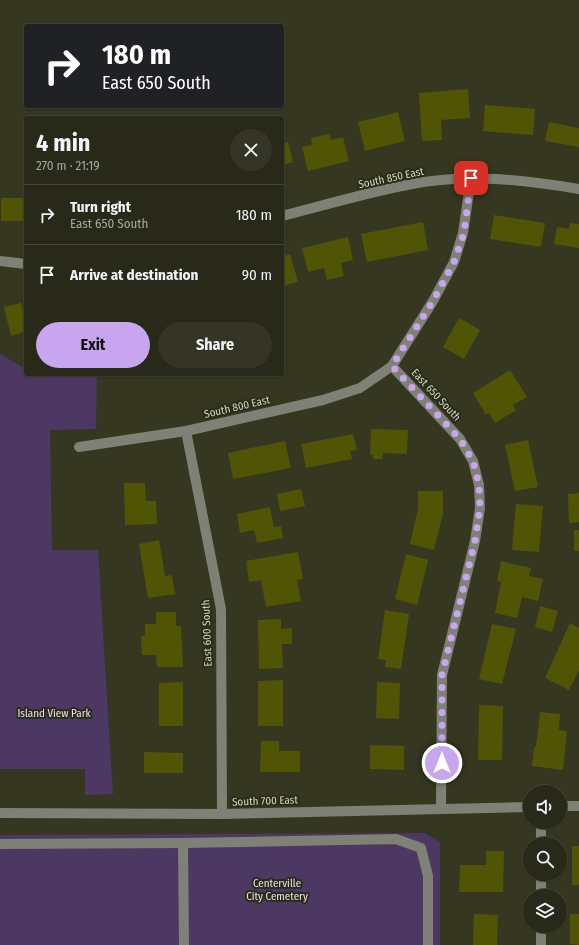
<!DOCTYPE html>
<meta charset="utf-8">
<style>
body{margin:0;font-family:"Fira Sans Condensed",sans-serif;background:#343526;color:#f1f3f6;height:100vh;display:flex;flex-direction:column;font-size:15px;white-space:nowrap}
*{box-sizing:border-box;margin:0}
p{font-size:13px;color:#a5a6a2}
.icon{flex:none;width:22px;height:22px;fill:none;stroke:currentColor;stroke-width:2;stroke-linecap:round;stroke-linejoin:round}
.map{position:relative;flex:1;overflow:hidden}
.details{position:absolute;left:24px;top:116px;width:260px;height:260px;display:flex;flex-direction:column;background:#282919;border-radius:4px;box-shadow:0 1px 3px #0004,0 0 0 1px #444538}
.details>*{flex:none}
.banner{position:absolute;left:24px;top:24px;width:260px;height:84px;border-radius:4px;box-shadow:0 1px 3px #0004,0 0 0 1px #444538;background:#202124;color:#fff;overflow:hidden}
.buttons{position:absolute;left:523px;top:785px;display:grid;gap:8px}
.buttons a{display:grid;place-items:center;width:44px;height:44px;border-radius:50%;background:#282919;box-shadow:0 1px 3px #0004,0 0 0 1px #444538;font-size:20px}
.pin{position:absolute;display:grid;place-items:center;width:34px;height:34px;color:#fff;margin:-17px;border-radius:8px;box-shadow:0 2px 6px #0006}
.me{position:absolute;width:44px;margin:-22px;rotate:0deg;stroke-linejoin:round;filter:drop-shadow(0 0 3px #0008)}
.turn{display:flex;align-items:center;gap:14px;height:84px;padding:0 12px;font-size:18px}
.turn .icon{width:52px;height:52px;stroke-width:2.5}
.turn b{display:block;font-size:28px;line-height:34px}
.round{display:grid;place-items:center;flex:none;width:42px;height:42px;border-radius:21px;background:#343526}
.summary{display:flex;align-items:center;justify-content:space-between;height:68px;padding:0 12px}
h1{font-size:24px;font-weight:700;line-height:30px}
.button{display:flex;gap:8px;margin-top:auto;padding:8px 12px}
.button a{flex:1;height:46px;border-radius:24px;background:#c8a6ef;color:#111;font-size:16px;font-weight:700;line-height:46px;text-align:center}
.button a+a{background:#343526;color:#f1f3f6}
ul{padding:0;list-style:none}
li{display:flex;align-items:center;gap:12px;height:60px;padding:0 12px;border-top:1px solid #444538}
li div{flex:1}
li b{display:block;font-size:15px}
li em{font-style:normal}
.map>svg:first-child{display:block}
</style>
<div class="map">
<svg width="579" height="945" viewBox="0 0 579 945">
<rect width="100%" height="100%" fill="#353721"/>
<g fill="#4c3862">
<path d="M0 354 26 369V374H97L96 429 50 430 52 550H98L113 794 85 795V769H0Z"/>
<path d="M425 833 440 843V945H0V835Z"/>
</g>
<g fill="#505505">
<path d="M468 89 470 118 441 120 442 140 422 141 419 93Z"/>
<path d="M485 105 535 109 533 135 483 131Z"/>
<path d="M398 112 405 141 365 151 358 122Z"/>
<path d="M549 122 579 128V147L545 141Z"/>
<path d="M329 134 331 140 343 137 349 161 308 171 302 147 312 145 311 138Z"/>
<path d="M288 142 293 162 282 165V144Z"/>
<rect x="1" y="198" width="25" height="23"/>
<path d="M494 215 545 223 541 247 490 239Z"/>
<path d="M423 222 428 250 367 262 361 234Z"/>
<path d="M570 223 579 224V248L554 244 557 227 569 229Z"/>
<path d="M348 237 353 260 341 263 344 276 327 280 324 268 308 272 302 248Z"/>
<path d="M290 254 298 282 282 286V257Z"/>
<path d="M21 303 23 311 26 310V336L25 332 11 336 4 307Z"/>
<path d="M459 318 480 330 464 359 443 347Z"/>
<path d="M510 370 527 397 513 405 516 410 495 423 489 413 486 415 473 393Z"/>
<path d="M371 429 408 430 407 454 383 453 382 459H373V455L370 454Z"/>
<path d="M353 434 357 450 350 451 352 459 306 468 301 444Z"/>
<path d="M528 440 538 487 515 491 505 445Z"/>
<path d="M285 441 291 468 233 479 228 453Z"/>
<path d="M124 483H145L146 501H156L157 524 125 525Z"/>
<path d="M301 489 305 506 280 511 277 494Z"/>
<path d="M418 491H443V514L434 550 410 544 418 509Z"/>
<path d="M579 493V522L569 523 568 494Z"/>
<path d="M516 504 543 506 539 552 512 550Z"/>
<path d="M270 507 274 527 281 526 283 538 257 543 254 530 240 533 237 514Z"/>
<rect x="574" y="530" width="5" height="21"/>
<path d="M159 540 165 576 172 575 175 594 148 598 139 544Z"/>
<path d="M298 552 303 579 297 580 301 601 266 607 261 580 249 582 246 561Z"/>
<path d="M406 554 428 560 417 605 395 599Z"/>
<path d="M501 561 531 568 529 576 543 579 538 601 522 597 517 618 495 613 501 582 497 581Z"/>
<path d="M540 606 558 611 552 632 535 627Z"/>
<path d="M385 610 409 614 401 669 385 667 386 660 378 659Z"/>
<path d="M156 612H176V626H181L183 667H157L156 655H142L141 636H145V624H156Z"/>
<path d="M281 619V629L292 628V644H282L283 668 259 669 258 620Z"/>
<path d="M570 623 579 628V670L569 690 545 678Z"/>
<path d="M492 624 516 629 502 684 479 679Z"/>
<path d="M283 680V726H258V681Z"/>
<path d="M183 682V726H159V683Z"/>
<path d="M377 682 400 683 399 719 376 718Z"/>
<path d="M479 705 503 706 502 760H478Z"/>
<path d="M540 712 560 714 559 730 567 731 563 770 532 766 534 747H536Z"/>
<path d="M261 741H279V751H300V772H260Z"/>
<path d="M370 745 404 746V770L370 769Z"/>
<path d="M144 752 183 753V773H144Z"/>
<rect x="572" y="846" width="7" height="39"/>
<path d="M486 851H504L503 892H459L460 865H486Z"/>
<path d="M474 914 498 915 497 945H473Z"/>
<path d="M570 914H579V945L570 944Z"/>
</g>
<g fill="none" stroke-linecap="round" stroke-linejoin="round">
<g stroke="#7f8176" stroke-width="10">
<path d="M282 216C325 205 369 192 412 184 467 173 524 180 579 189"/>
<path d="M0 261 26 264"/>
<path d="M186 431 221 609 222 814"/>
<path d="M79 447 186 431 323 400 360 388 392 366"/>
<path d="M560 806H579"/>
<path d="M441 808 442 675 475 541 480 508 479 485 473 461 460 439 392 366 433 301 454 262 463 233 471 178"/>
<path d="M0 813 222 814 530 807"/>
<path d="M183 843 184 945"/>
<path d="M0 844 183 843 396 839 421 848 428 876V945"/>
<path d="M541 844V822"/>
<path d="M541 896V874"/>
<path d="M541 945V926"/>
</g>
</g>
<g fill="none" stroke-linecap="round" stroke-linejoin="round">
<path stroke="#c8a6ef" stroke-width="7" stroke-dasharray="0 12.6" d="M442 763V675L475 541 480 508 479 485 473 461 460 439 392 366 433 301 454 262 464 233 471 178"/>
</g>
<g text-anchor="middle" dominant-baseline="central" stroke-width="4" stroke-linejoin="round" paint-order="stroke">
<g font-size="11" fill="#d1d3c5" stroke="#2b2d17">
<text transform="translate(391 178) rotate(-12)">South 850 East</text>
<text transform="translate(436 395) rotate(47)">East 650 South</text>
<text transform="translate(237 407) rotate(-13)">South 800 East</text>
<text transform="translate(207 633) rotate(-92)">East 600 South</text>
<text transform="translate(265 801) rotate(-2)">South 700 East</text>
</g>
<g font-size="11" fill="#e7def3" stroke="#2b2d17">
<text x="54" y="713">Island View Park</text>
<text x="277" y="883">Centerville<tspan x="277" dy="13">City Cemetery</tspan></text>
</g>
</g>
</svg>
<div class="buttons">
<a><svg class="icon" aria-label="sound" viewBox="0 0 24 24"><path d="M4 9h4l5-4v14l-5-4H4zM17 9q2 3 0 6"/></svg></a>
<a><svg class="icon" aria-label="search" viewBox="0 0 24 24"><circle cx="10" cy="10" r="6"/><path d="M15 15l6 6"/></svg></a>
<a><svg class="icon" aria-label="layers" viewBox="0 0 24 24"><path d="M12 4l9 5-9 5-9-5zM3 14l9 5 9-5"/></svg></a>
</div>
<div class="pin" style="left:471px;top:178px;background:#d93025"><svg class="icon" aria-label="arrive" viewBox="0 0 24 24"><path d="M6 21V4h12l-3 4 3 4H6"/></svg></div>
<svg class="me" style="left:442px;top:763px" viewBox="-20 -20 40 40"><circle r="17" fill="#c8a6ef" stroke="#fff" stroke-width="3"/><path d="M0-11L8 9 0 5-8 9z" fill="#fff"/></svg>
<div class="banner">
<div class="turn"><svg class="icon" aria-label="right" viewBox="0 0 24 24"><path d="M7 20v-9h11M14 6l5 5-5 5"/></svg><div><b>180 m</b>East 650 South</div></div>
</div>
<section class="details">
<div class="summary"><div><h1>4 min</h1><p>270 m · 21:19</p></div><a class="round"><svg class="icon" aria-label="close" viewBox="0 0 24 24"><path d="M6 6l12 12M18 6L6 18"/></svg></a></div>
<ul>
<li><svg class="icon" aria-label="right" viewBox="0 0 24 24"><path d="M7 20v-9h11M14 6l5 5-5 5"/></svg><div><b>Turn right</b><p>East 650 South</p></div><em>180 m</em></li>
<li><svg class="icon" aria-label="arrive" viewBox="0 0 24 24"><path d="M6 21V4h12l-3 4 3 4H6"/></svg><div><b>Arrive at destination</b></div><em>90 m</em></li>
</ul>
<div class="button"><a>Exit</a><a>Share</a></div>
</section>
</div>
